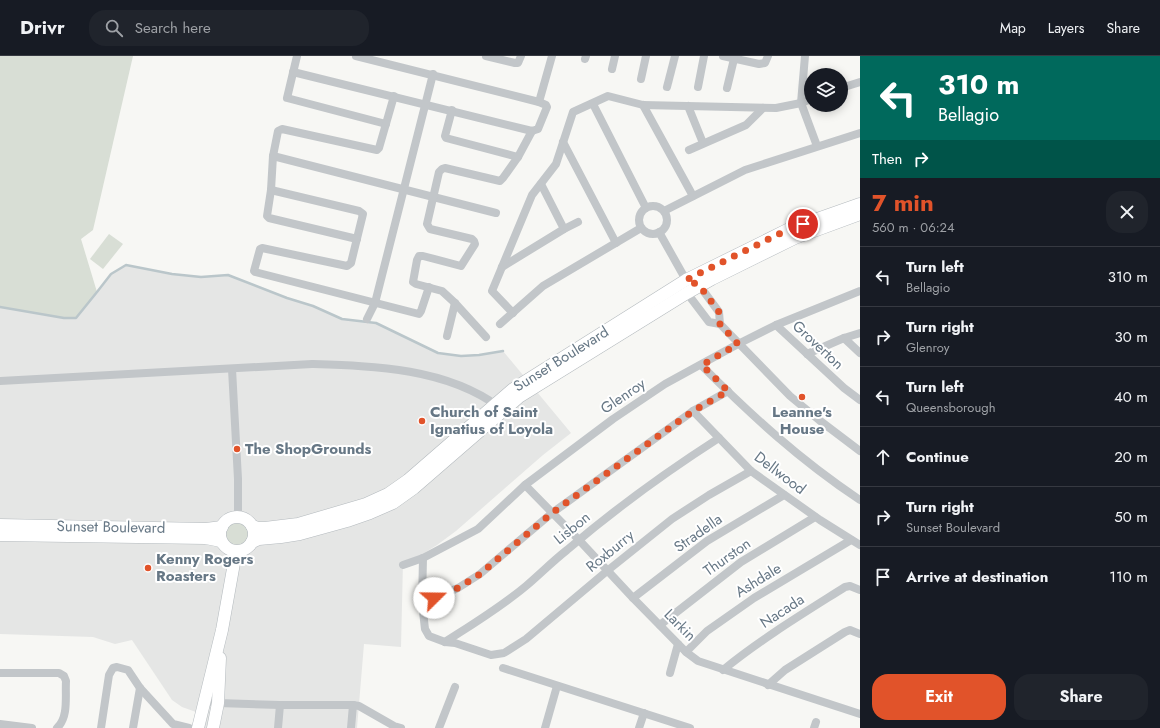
<!DOCTYPE html>
<meta charset="utf-8">
<style>
body{margin:0;font-family:Jost,sans-serif;background:#20242c;color:#f1f3f6;height:100vh;display:flex;flex-direction:column;font-size:15px;white-space:nowrap}
*{box-sizing:border-box;margin:0}
p{font-size:13px;color:#9ea1a6}
.icon{flex:none;width:22px;height:22px;fill:none;stroke:currentColor;stroke-width:2;stroke-linecap:round;stroke-linejoin:round}
.map{position:relative;flex:1;overflow:hidden}
.details{display:flex;flex-direction:column;background:#171b24;width:300px}
.details>*{flex:none}
.guide{background:#00695c;color:#fff;overflow:hidden}
.fabs{position:absolute;left:804px;top:12px;display:grid;gap:8px}
.fabs a{display:grid;place-items:center;width:44px;height:44px;border-radius:50%;background:#171b24;box-shadow:0 2px 10px #0003;font-size:20px}
.pin{position:absolute;display:grid;place-items:center;width:34px;height:34px;color:#fff;margin:-17px;border:2px solid #fff;border-radius:50%;box-shadow:0 1px 4px #0007}
.me{position:absolute;width:44px;margin:-22px;rotate:68deg;stroke-linejoin:round;filter:drop-shadow(0 0 3px #0008)}
.turn{display:flex;align-items:center;gap:14px;height:84px;padding:0 12px;font-size:18px}
.turn .icon{width:52px;height:52px;stroke-width:2.5}
.turn b{display:block;font-size:28px;line-height:34px}
.then{display:flex;align-items:center;height:38px;padding:0 12px;background:#0003;gap:8px;font-size:15px}
.round{display:grid;place-items:center;flex:none;width:42px;height:42px;border-radius:16px;background:#20242c}
.headline{display:flex;align-items:center;justify-content:space-between;height:68px;padding:0 12px}
h1{font-size:24px;font-weight:700;line-height:30px;color:#e1532a}
.action{display:flex;gap:8px;margin-top:auto;padding:8px 12px}
.action a{flex:1;height:46px;border-radius:16px;background:#e1532a;color:#fff;font-size:16px;font-weight:700;line-height:46px;text-align:center}
.action a+a{background:#20242c;color:#f1f3f6}
ul{padding:0;list-style:none}
li{display:flex;align-items:center;gap:12px;height:60px;padding:0 12px;border-top:1px solid #363941}
li div{flex:1}
li b{display:block;font-size:15px}
li em{font-style:normal}
header{display:flex;align-items:center;gap:24px;box-sizing:border-box;height:56px;padding:0 20px;background:#171b24;border-bottom:1px solid #363941}
header strong{font-size:19px}
nav{display:flex;gap:22px;margin-inline-start:auto;font-size:14px}
.search{width:280px;height:36px;background:#20242c;display:flex;align-items:center;gap:10px;box-sizing:border-box;padding:0 14px;border-radius:16px;color:#9ea1a6;font-size:15px}
main{display:flex;flex:1;min-height:0}
.map>svg:first-child{display:block}
</style>
<header>
<strong>Drivr</strong>
<div class="search"><svg class="icon" aria-label="search" viewBox="0 0 24 24"><circle cx="10" cy="10" r="6"/><path d="M15 15l6 6"/></svg>Search here</div>
<nav><a>Map</a><a>Layers</a><a>Share</a></nav>
</header>
<main>
<div class="map">
<svg width="860" height="672" viewBox="0 0 860 672">
<rect width="100%" height="100%" fill="#f7f7f4"/>
<path fill="#e5e6e5" d="M126 209 172 218 201 221 228 219 287 242 313 250 342 263 376 267 439 298 461 300 479 299 503 295 571 377 543 399 456 475 437 489 421 499 403 506 401 591 364 588 357 672H192L196 656 182 651 172 644 132 584 115 588 93 581 0 578V251L64 262H76L97 236 111 218Z"/>
<g fill="#d8ded5">
<path d="M0 0H133L93 174 81 183 97 236 76 262H64L0 251Z"/>
<path d="M109 178 123 188 103 213 90 203Z"/>
<circle cx="237" cy="478" r="11"/>
</g>
<g fill="none" stroke-linecap="round" stroke-linejoin="round">
<path stroke="#bac6ca" stroke-width="2.5" d="M0 251 64 262H76L97 236 111 218 126 209 172 218 201 221 228 219 287 242 313 250 342 263 376 267 438 297 461 300 479 299 503 295"/>
<g stroke="#b4babe" stroke-width="13">
<g id="secondary">
<circle cx="237" cy="478" r="17"/>
<path d="M0 469 206 473 222 471"/>
<path d="M252 470 258 472H265L298 468 366 448 388 438 408 424 513 333 686 224 789 173 860 148"/>
<path d="M0 479 206 482 221 485"/>
<path d="M252 486 259 483 281 481 300 478 347 465 370 457 393 447 414 432 519 341 687 237 712 223 795 182 860 158"/>
<path d="M198 672 222 574 236 496"/>
<path d="M213 672 218 647 220 602"/>
</g>
</g>
<g stroke="#c2c6c9" stroke-width="8">
<path d="M297 0 287 42 386 68"/>
<path d="M486 0 515 7H518L521 0"/>
<path d="M723 0 759 8 765 7 768 0"/>
<path d="M805 0 801 47 817 90"/>
<path d="M585 3 586 0"/>
<path d="M612 13 615 0"/>
<path d="M293 16 532 75 538 73 547 51 546 49 539 46 356 0"/>
<path d="M641 23 646 0"/>
<path d="M667 31 675 0"/>
<path d="M698 31 704 0"/>
<path d="M727 32 734 3"/>
<path d="M841 32 860 26"/>
<path d="M539 46 552 0"/>
<path d="M593 48 646 152"/>
<path d="M643 49 693 140"/>
<path d="M688 50 703 87"/>
<path d="M452 54 445 80 446 82 518 101"/>
<path d="M563 86 616 187"/>
<path d="M689 94 746 69 763 52"/>
<path d="M273 100 496 157"/>
<path d="M541 128 564 173"/>
<path d="M271 134 359 155 363 158 351 207 347 210 262 192 260 193 254 215 255 216 419 258 421 255 429 231"/>
<circle cx="653" cy="164" r="14"/>
<path d="M664 155 745 114 860 77"/>
<path d="M659 176 686 224 687 237 709 266 720 268"/>
<path d="M357 183 269 162 267 160 271 134 273 100 278 75 282 73 377 94 379 92 394 40"/>
<path d="M502 211 564 173 578 166"/>
<path d="M696 228 699 229 719 256 720 268"/>
<path d="M513 257 492 235 532 139 556 108 573 56 608 40 643 49 776 52 801 47 811 43"/>
<path d="M367 263 375 247 433 18"/>
<path d="M500 268 543 230 641 172"/>
<path d="M720 268 790 340 819 364 860 395"/>
<path d="M776 269 844 332 860 344"/>
<path d="M447 280 455 247"/>
<path d="M486 281 455 247 442 235 416 228 413 226 417 204 419 200H423L461 210 475 188 474 185 472 183 430 173 427 168 439 116 442 113 445 112 500 125 503 122 518 101 532 75"/>
<path d="M844 282 860 297"/>
<path d="M807 298 844 282 860 277"/>
<path d="M701 309C752 360 800 404 860 444"/>
<path d="M232 313 238 423V461"/>
<path d="M0 325 312 308C375 310 446 312 499 351"/>
<path d="M693 355 751 415 820 464 860 489"/>
<path d="M525 429 579 484 633 542 686 596 698 605 860 658"/>
<path d="M423 502 422 547 425 573 429 580 445 586 455 587 491 599 504 597 526 583 607 515 672 463 709 439 751 415"/>
<path d="M403 509 423 502 478 473 525 429 613 363 665 328 738 288 776 269 860 235"/>
<path d="M633 542 707 485 784 439"/>
<path d="M422 547 458 532 480 518 552 457 693 355 728 335"/>
<path d="M660 569 741 506 815 461"/>
<path d="M445 586C473 568 501 551 526 530 540 518 553 505 567 494 615 453 666 416 719 382"/>
<path d="M686 596 707 575 754 542 851 484"/>
<path d="M503 612 690 672"/>
<path d="M723 614C761 583 804 557 845 531L850 530 860 534"/>
<path d="M0 617H59L64 620 66 625C65 640 69 661 57 672"/>
<path d="M670 617 678 588"/>
<path d="M768 629 785 614 845 576 850 574 860 578"/>
<path d="M204 645 218 647 280 649H353L359 650 394 670 401 672"/>
<path d="M0 668 32 672"/>
<path d="M101 672 109 619 113 612 117 611 128 614 140 632 173 668 189 672"/>
<path d="M133 672 140 632"/>
<path d="M278 672 280 649"/>
<path d="M351 672 353 649"/>
<path d="M439 672 455 631"/>
<path d="M545 672 557 630"/>
<path d="M639 672 644 657"/>
<path d="M814 672 816 666"/>
</g>
<use href="#secondary" stroke="#fff" stroke-width="12"/>
</g>
<g fill="none" stroke-linecap="round" stroke-linejoin="round">
<path stroke="#e1532a" stroke-width="7" stroke-dasharray="0 12.6" d="M434 542 458 532 480 518 552 457 693 355 728 335 702 309 738 288 720 268 719 256 699 229 686 224 789 173 803 168"/>
</g>
<g fill="#e1532a" stroke="#fff" stroke-width="1.5">
<circle cx="802" cy="341" r="4"/>
<circle cx="422" cy="365" r="4"/>
<circle cx="237" cy="393" r="4"/>
<circle cx="148" cy="512" r="4"/>
</g>
<g text-anchor="middle" dominant-baseline="central" stroke-width="4" stroke-linejoin="round" paint-order="stroke">
<g font-size="15" fill="#667785" stroke="#fff">
<text transform="translate(818 289) rotate(43)">Groverton</text>
<text transform="translate(561 303) rotate(-32)">Sunset Boulevard</text>
<text transform="translate(623 340) rotate(-34)">Glenroy</text>
<text transform="translate(780 417) rotate(37)">Dellwood</text>
<text transform="translate(111 471) rotate(1)">Sunset Boulevard</text>
<text transform="translate(572 472) rotate(-39)">Lisbon</text>
<text transform="translate(698 477) rotate(-35)">Stradella</text>
<text transform="translate(610 495) rotate(-39)">Roxburry</text>
<text transform="translate(727 501) rotate(-35)">Thurston</text>
<text transform="translate(758 524) rotate(-32)">Ashdale</text>
<text transform="translate(782 555) rotate(-33)">Nacada</text>
<text transform="translate(680 569) rotate(45)">Larkin</text>
</g>
<g font-size="15" font-weight="bold" fill="#667785" stroke="#fff" text-anchor="start">
<text x="430" y="356">Church of Saint<tspan x="430" dy="17">Ignatius of Loyola</tspan></text>
<text x="802" y="356" text-anchor="middle">Leanne's<tspan x="802" dy="17">House</tspan></text>
<text x="245" y="393">The ShopGrounds</text>
<text x="156" y="503">Kenny Rogers<tspan x="156" dy="17">Roasters</tspan></text>
</g>
</g>
</svg>
<div class="fabs">
<a><svg class="icon" aria-label="layers" viewBox="0 0 24 24"><path d="M12 4l9 5-9 5-9-5zM3 14l9 5 9-5"/></svg></a>
</div>
<div class="pin" style="left:803px;top:168px;background:#d93025"><svg class="icon" aria-label="arrive" viewBox="0 0 24 24"><path d="M6 21V4h12l-3 4 3 4H6"/></svg></div>
<svg class="me" style="left:434px;top:542px" viewBox="-20 -20 40 40"><circle r="19" fill="#fff"/><path d="M0-13L10 11 0 6-10 11z" fill="#e1532a"/></svg>
</div>
<section class="details">
<div class="guide">
<div class="turn"><svg class="icon" aria-label="left" viewBox="0 0 24 24"><path d="M17 20v-9H6M10 6l-5 5 5 5"/></svg><div><b>310 m</b>Bellagio</div></div>
<div class="then">Then<svg class="icon" aria-label="right" viewBox="0 0 24 24"><path d="M7 20v-9h11M14 6l5 5-5 5"/></svg></div>
</div>
<div class="headline"><div><h1>7 min</h1><p>560 m · 06:24</p></div><a class="round"><svg class="icon" aria-label="close" viewBox="0 0 24 24"><path d="M6 6l12 12M18 6L6 18"/></svg></a></div>
<ul>
<li><svg class="icon" aria-label="left" viewBox="0 0 24 24"><path d="M17 20v-9H6M10 6l-5 5 5 5"/></svg><div><b>Turn left</b><p>Bellagio</p></div><em>310 m</em></li>
<li><svg class="icon" aria-label="right" viewBox="0 0 24 24"><path d="M7 20v-9h11M14 6l5 5-5 5"/></svg><div><b>Turn right</b><p>Glenroy</p></div><em>30 m</em></li>
<li><svg class="icon" aria-label="left" viewBox="0 0 24 24"><path d="M17 20v-9H6M10 6l-5 5 5 5"/></svg><div><b>Turn left</b><p>Queensborough</p></div><em>40 m</em></li>
<li><svg class="icon" aria-label="ahead" viewBox="0 0 24 24"><path d="M12 20V5M6 11l6-6 6 6"/></svg><div><b>Continue</b></div><em>20 m</em></li>
<li><svg class="icon" aria-label="right" viewBox="0 0 24 24"><path d="M7 20v-9h11M14 6l5 5-5 5"/></svg><div><b>Turn right</b><p>Sunset Boulevard</p></div><em>50 m</em></li>
<li><svg class="icon" aria-label="arrive" viewBox="0 0 24 24"><path d="M6 21V4h12l-3 4 3 4H6"/></svg><div><b>Arrive at destination</b></div><em>110 m</em></li>
</ul>
<div class="action"><a>Exit</a><a>Share</a></div>
</section>
</main>
